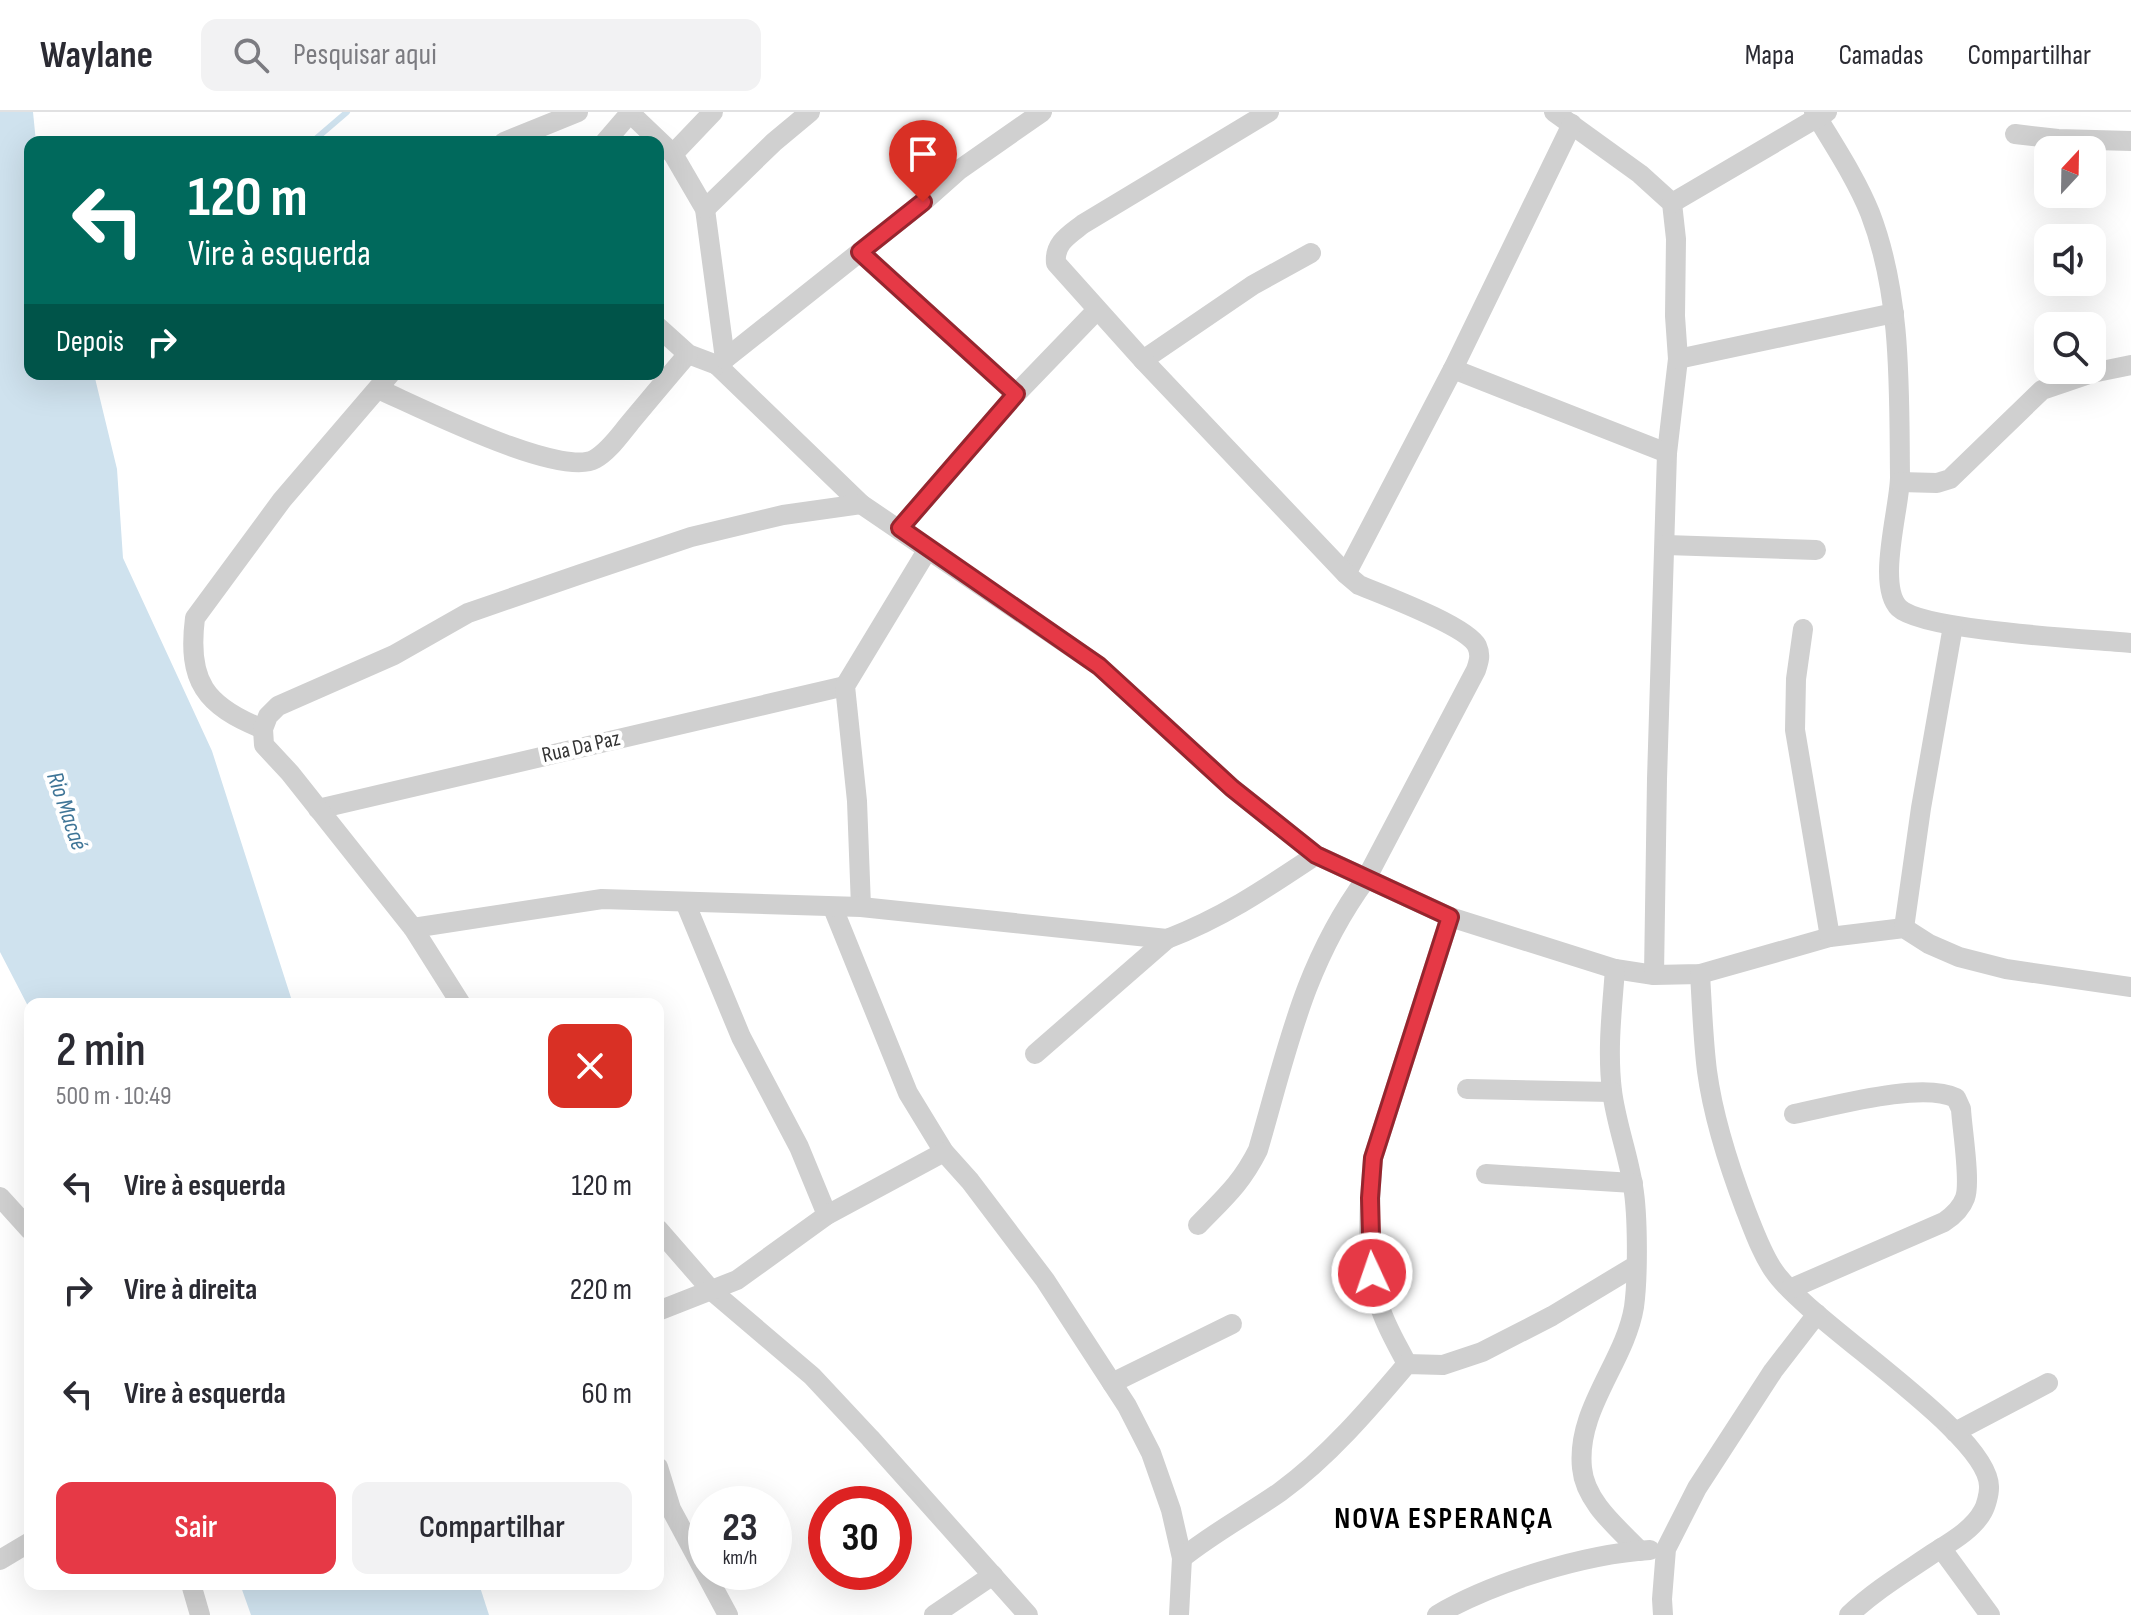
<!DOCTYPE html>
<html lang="pt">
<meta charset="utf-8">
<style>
body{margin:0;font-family:"Sofia Sans Condensed",sans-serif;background:#f2f2f3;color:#2b2b33;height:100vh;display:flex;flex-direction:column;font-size:30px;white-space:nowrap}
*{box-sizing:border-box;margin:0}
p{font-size:26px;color:#7c7c81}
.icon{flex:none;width:44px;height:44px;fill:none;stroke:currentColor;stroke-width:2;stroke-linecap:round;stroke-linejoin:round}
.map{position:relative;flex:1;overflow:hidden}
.details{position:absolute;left:24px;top:886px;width:640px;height:592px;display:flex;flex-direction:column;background:#fff;border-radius:16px;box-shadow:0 8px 32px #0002}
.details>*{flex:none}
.banner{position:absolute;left:24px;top:24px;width:640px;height:244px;border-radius:16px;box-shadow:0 8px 32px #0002;background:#00695c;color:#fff;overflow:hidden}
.needle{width:52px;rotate:22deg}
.fabs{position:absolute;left:2034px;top:24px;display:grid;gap:16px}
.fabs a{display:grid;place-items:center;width:72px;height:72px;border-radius:16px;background:#fff;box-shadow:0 8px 32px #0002;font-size:40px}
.speed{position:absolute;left:688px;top:1374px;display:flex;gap:16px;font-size:40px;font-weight:700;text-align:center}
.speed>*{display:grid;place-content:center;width:104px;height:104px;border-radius:50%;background:#fff;box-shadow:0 8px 32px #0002;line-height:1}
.speed small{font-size:20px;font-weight:400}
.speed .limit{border:12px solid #d22;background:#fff;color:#111}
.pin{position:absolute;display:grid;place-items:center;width:68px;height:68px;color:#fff;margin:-82px -34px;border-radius:50% 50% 50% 0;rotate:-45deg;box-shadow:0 0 8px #0007}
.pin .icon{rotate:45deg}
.me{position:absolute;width:88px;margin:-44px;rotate:357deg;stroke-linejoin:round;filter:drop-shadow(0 0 6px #0008)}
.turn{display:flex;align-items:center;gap:28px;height:168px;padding:0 32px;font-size:36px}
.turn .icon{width:104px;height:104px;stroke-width:2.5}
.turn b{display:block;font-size:56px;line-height:68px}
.then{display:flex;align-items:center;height:76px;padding:0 32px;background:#0003;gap:16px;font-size:30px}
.round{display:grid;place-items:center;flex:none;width:84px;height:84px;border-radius:16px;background:#f2f2f3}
.head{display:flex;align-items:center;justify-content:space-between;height:136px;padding:0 32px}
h1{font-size:48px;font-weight:600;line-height:60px}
.cta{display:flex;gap:16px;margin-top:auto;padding:16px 32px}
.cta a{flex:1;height:92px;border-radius:16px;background:#e63946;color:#fff;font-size:32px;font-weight:600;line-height:92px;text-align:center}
.cta a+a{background:#f2f2f3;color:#2b2b33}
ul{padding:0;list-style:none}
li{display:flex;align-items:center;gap:24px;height:104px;padding:0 32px}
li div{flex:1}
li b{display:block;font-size:30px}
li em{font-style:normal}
header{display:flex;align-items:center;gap:48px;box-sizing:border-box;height:112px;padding:0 40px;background:#fff;border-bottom:2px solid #e1e1e2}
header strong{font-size:38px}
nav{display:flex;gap:44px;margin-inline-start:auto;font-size:28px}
.search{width:560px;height:72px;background:#f2f2f3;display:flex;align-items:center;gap:20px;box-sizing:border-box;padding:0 28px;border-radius:16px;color:#7c7c81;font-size:30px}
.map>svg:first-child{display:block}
</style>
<header>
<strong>Waylane</strong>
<div class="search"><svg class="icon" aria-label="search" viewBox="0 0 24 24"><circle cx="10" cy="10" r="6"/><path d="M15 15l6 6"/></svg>Pesquisar aqui</div>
<nav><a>Mapa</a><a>Camadas</a><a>Compartilhar</a></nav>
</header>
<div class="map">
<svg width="2131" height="1503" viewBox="0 0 2131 1503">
<rect width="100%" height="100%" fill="#fff"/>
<g fill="#cfe2ee">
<path d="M0 0H33L36 30H30V262H94L117 357 123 446 212 639 293 892H30V898L0 840Z"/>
<path d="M240 1472H479L489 1503H251Z"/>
</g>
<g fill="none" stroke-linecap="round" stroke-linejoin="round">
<path stroke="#cfe2ee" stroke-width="6" d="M312 30 347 0"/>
<g stroke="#d0d0d0" stroke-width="20">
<path d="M629 0 673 42 705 97 725 247 717 253 861 392 1099 554 1232 676 1316 743 1450 805 1615 857 1654 863 1700 862 1830 825 1904 816 1929 832 1959 845 2006 857 2131 875"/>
<path d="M1554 0 1640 62 1672 91 1676 127 1675 204 1678 247 1667 341 1657 667 1654 863"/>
<path d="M1814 0C1833 32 1856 66 1870 101 1902 184 1899 277 1900 365 1900 395 1876 473 1899 496 1923 519 2089 527 2131 531"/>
<path d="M2015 22 2058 27 2131 29"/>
<path d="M504 30 578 0"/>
<path d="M605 30 630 1"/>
<path d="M673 42 713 0"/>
<path d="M1672 91 1827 0"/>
<path d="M705 97 774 30 810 0"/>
<path d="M860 140 1016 282"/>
<path d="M658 215 688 242 717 253"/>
<path d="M725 247 923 90 959 58 1042 0"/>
<path d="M1678 247 1894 201"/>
<path d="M1143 248 1253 173 1311 141"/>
<path d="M1453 257 1667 341"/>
<path d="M378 277C417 294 561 367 595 347 609 339 619 324 629 312 649 288 668 265 688 242"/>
<path d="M1900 370 1937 371 1950 367 2042 278 2092 261 2131 253"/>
<path d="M900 416 1016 282 1097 198"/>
<path d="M1666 433 1816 438"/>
<path d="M1346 462 1453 257 1572 12"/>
<path d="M1803 517 1796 567 1795 618 1830 825"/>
<path d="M263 617C205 594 187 569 195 506L282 388 390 262"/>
<path d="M318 697 845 574"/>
<path d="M685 790 741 925 799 1035 827 1103"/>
<path d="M861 795 857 689 845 574 928 437"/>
<path d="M833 796 908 981 944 1040 970 1069 1045 1168 1127 1294 1151 1341 1171 1398 1182 1446 1179 1503"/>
<path d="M413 816 602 787 861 795 1167 827C1224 805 1265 777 1316 743"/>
<path d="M1904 816 1921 696 1953 514"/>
<path d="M1615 857C1612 898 1607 938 1612 979 1616 1011 1628 1042 1633 1074 1638 1103 1638 1166 1634 1195 1625 1250 1576 1297 1582 1356 1585 1390 1618 1416 1640 1439"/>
<path d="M1700 862C1702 894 1703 927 1707 959 1713 1004 1730 1057 1746 1099 1754 1119 1762 1142 1774 1159 1808 1210 1992 1322 1989 1376 1989 1382 1986 1394 1983 1399 1973 1418 1949 1431 1932 1442 1904 1461 1874 1479 1849 1503"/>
<path d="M461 892 413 816 290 661 264 633 263 617 268 604 278 594 394 543 468 501 581 462 691 425 783 403 861 392"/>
<path d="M1035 942 1167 827"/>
<path d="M1467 977 1612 980"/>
<path d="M1486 1062 1633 1071"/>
<path d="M0 1085 30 1118"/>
<path d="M1198 1113C1224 1086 1241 1072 1258 1038 1287 939 1303 853 1366 767L1476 558C1479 549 1481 543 1477 534 1467 514 1383 483 1359 473L1346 462 1143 248 1056 151C1054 131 1069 123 1083 112L1269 0"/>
<path d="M658 1117 712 1179 812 1264 870 1326 1028 1503"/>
<path d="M1790 1177 1944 1110C1953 1104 1961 1097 1965 1086 1971 1070 1962 1017 1961 997L1956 986C1922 969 1834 994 1794 1002"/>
<path d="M658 1199 737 1168 827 1103 944 1040"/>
<path d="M1407 1252C1398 1234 1386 1215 1380 1195 1365 1148 1369 1095 1373 1046L1450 805"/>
<path d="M1112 1271 1232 1212"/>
<path d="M1955 1320 2048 1271"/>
<path d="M658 1355 671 1397 728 1503"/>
<path d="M1941 1436 1990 1503"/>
<path d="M1182 1446C1213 1421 1247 1403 1280 1380 1328 1345 1369 1297 1407 1252L1443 1253 1482 1240 1552 1204 1635 1154"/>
<path d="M0 1448 30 1430"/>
<path d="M191 1472 200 1503"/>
<path d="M934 1503 993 1463"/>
<path d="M1437 1503C1493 1470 1585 1442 1650 1438"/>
<path d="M1663 1503 1662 1487 1666 1437 1697 1376 1773 1259 1817 1202"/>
</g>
</g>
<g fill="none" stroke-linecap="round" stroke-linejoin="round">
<g stroke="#96252e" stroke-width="20">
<path id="route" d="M923 90 860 140 1016 282 900 416 1099 554 1232 676 1316 743 1450 805 1373 1046 1370 1086 1372 1161"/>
</g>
<use href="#route" stroke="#e63946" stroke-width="14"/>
</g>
<g text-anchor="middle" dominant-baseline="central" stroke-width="8" stroke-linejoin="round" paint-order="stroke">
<g font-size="22" fill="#333" stroke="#fff">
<text transform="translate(581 635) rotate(-13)">Rua Da Paz</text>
</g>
<g font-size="24" font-style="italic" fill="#3f7597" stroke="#fff">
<text transform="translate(67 699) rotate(71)">Rio Macaé</text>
</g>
<g font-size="30" font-weight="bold" letter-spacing="2" fill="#000" stroke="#fff">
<text x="1444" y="1407">NOVA ESPERANÇA</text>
</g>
</g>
</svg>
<div class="fabs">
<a><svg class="needle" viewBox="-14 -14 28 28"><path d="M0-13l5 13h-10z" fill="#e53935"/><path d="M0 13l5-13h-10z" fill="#7c7c81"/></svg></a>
<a><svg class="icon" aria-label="sound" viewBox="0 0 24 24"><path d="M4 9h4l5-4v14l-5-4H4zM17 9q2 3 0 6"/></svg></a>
<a><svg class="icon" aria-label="search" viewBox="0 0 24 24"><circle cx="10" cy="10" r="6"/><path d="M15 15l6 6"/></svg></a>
</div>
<div class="speed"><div>23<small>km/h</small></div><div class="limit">30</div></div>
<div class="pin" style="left:923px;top:90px;background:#d93025"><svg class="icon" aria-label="arrive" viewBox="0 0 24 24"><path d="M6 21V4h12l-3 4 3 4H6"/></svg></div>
<svg class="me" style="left:1372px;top:1161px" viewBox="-20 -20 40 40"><circle r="17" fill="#e63946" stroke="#fff" stroke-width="3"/><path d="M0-11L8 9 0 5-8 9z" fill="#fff"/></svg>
<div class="banner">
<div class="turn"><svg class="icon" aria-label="left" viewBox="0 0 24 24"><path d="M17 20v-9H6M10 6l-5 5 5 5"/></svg><div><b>120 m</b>Vire à esquerda</div></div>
<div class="then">Depois<svg class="icon" aria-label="right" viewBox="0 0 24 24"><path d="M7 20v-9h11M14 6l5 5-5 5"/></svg></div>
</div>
<section class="details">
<div class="head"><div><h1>2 min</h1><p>500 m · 10:49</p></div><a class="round" style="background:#d93025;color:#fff"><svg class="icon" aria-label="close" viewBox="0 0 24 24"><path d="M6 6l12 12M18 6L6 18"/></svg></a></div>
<ul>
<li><svg class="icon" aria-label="left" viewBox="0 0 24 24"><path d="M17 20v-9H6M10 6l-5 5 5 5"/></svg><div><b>Vire à esquerda</b></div><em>120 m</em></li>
<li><svg class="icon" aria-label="right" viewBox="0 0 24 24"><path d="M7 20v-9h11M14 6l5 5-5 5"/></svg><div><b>Vire à direita</b></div><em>220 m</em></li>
<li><svg class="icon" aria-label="left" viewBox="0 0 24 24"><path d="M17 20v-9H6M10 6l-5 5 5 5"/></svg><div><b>Vire à esquerda</b></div><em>60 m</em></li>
</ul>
<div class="cta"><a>Sair</a><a>Compartilhar</a></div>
</section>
</div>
